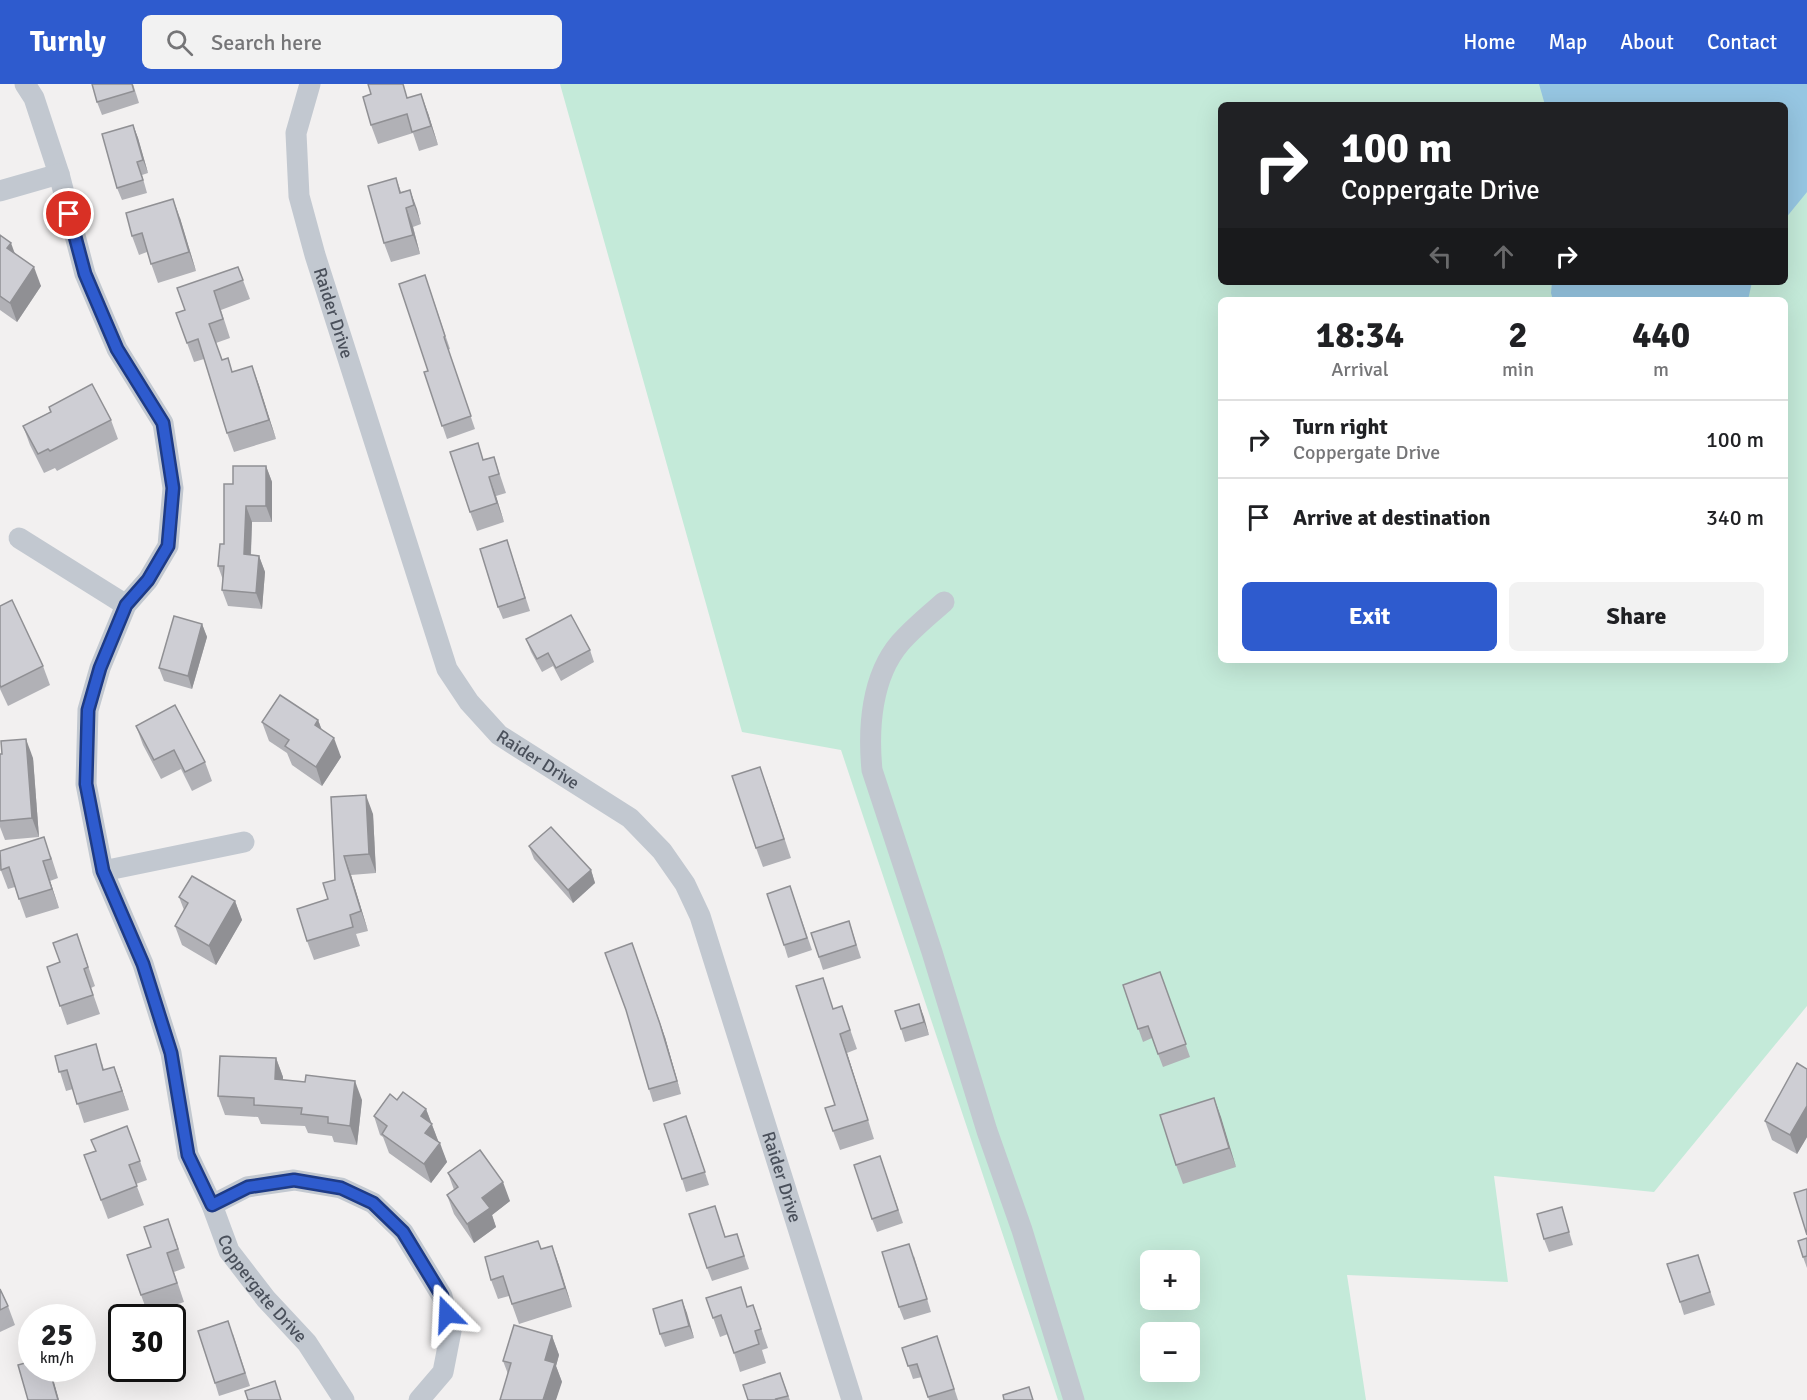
<!DOCTYPE html>
<meta charset="utf-8">
<style>
body{margin:0;font-family:Signika,sans-serif;background:#f2f2f2;color:#202124;height:100vh;display:flex;flex-direction:column;font-size:22px;white-space:nowrap}
*{box-sizing:border-box;margin:0}
p{font-size:20px;color:#757577}
.icon{flex:none;width:33px;height:33px;fill:none;stroke:currentColor;stroke-width:2;stroke-linecap:round;stroke-linejoin:round}
.map{position:relative;flex:1;overflow:hidden}
.details{position:absolute;left:1218px;top:213px;width:570px;height:366px;display:flex;flex-direction:column;background:#fff;border-radius:9px;box-shadow:0 6px 24px #0002}
.details>*{flex:none}
.banner{position:absolute;left:1218px;top:18px;width:570px;height:183px;border-radius:9px;box-shadow:0 6px 24px #0002;background:#202124;color:#fff;overflow:hidden}
.buttons{position:absolute;left:1140px;top:1166px;display:grid;gap:12px}
.buttons a{display:grid;place-items:center;width:60px;height:60px;border-radius:9px;background:#fff;box-shadow:0 6px 24px #0002;font-size:30px}
.speed{position:absolute;left:18px;top:1220px;display:flex;gap:12px;font-size:30px;font-weight:700;text-align:center}
.speed>*{display:grid;place-content:center;width:78px;height:78px;border-radius:50%;background:#fff;box-shadow:0 6px 24px #0002;line-height:1}
.speed small{font-size:15px;font-weight:400}
.speed .limit{border:3px solid #111;border-radius:9px;background:#fff;color:#111}
.pin{position:absolute;display:grid;place-items:center;width:51px;height:51px;color:#fff;margin:-26px;border:3px solid #fff;border-radius:50%;box-shadow:0 2px 6px #0007}
.me{position:absolute;width:66px;margin:-33px;rotate:339deg;stroke-linejoin:round;filter:drop-shadow(0 0 4px #0008)}
.turn{display:flex;align-items:center;gap:21px;height:126px;padding:0 24px;font-size:27px}
.turn .icon{width:78px;height:78px;stroke-width:2.5}
.turn b{display:block;font-size:42px;line-height:51px}
.lanes{display:flex;align-items:center;height:57px;padding:0 24px;background:#0003;justify-content:center;gap:30px;direction:ltr}
.lanes .off{opacity:.35}
.eta{display:flex;justify-content:space-evenly;align-items:center;height:102px;text-align:center}
.eta b{font-size:36px;font-weight:800;line-height:42px}
.button{display:flex;gap:12px;margin-top:auto;padding:12px 24px}
.button a{flex:1;height:69px;border-radius:9px;background:#2e5bce;color:#fff;font-size:24px;font-weight:800;line-height:69px;text-align:center}
.button a+a{background:#f2f2f2;color:#202124}
ul{padding:0;list-style:none}
li{display:flex;align-items:center;gap:18px;height:78px;padding:0 24px;border-top:2px solid #e0e0e0}
li div{flex:1}
li b{display:block;font-size:22px}
li em{font-style:normal}
header{display:flex;align-items:center;gap:36px;box-sizing:border-box;height:84px;padding:0 30px;background:#2e5bce;color:#fff}
header strong{font-size:28px}
nav{display:flex;gap:33px;margin-inline-start:auto;font-size:21px}
.search{width:420px;height:54px;background:#f2f2f2;display:flex;align-items:center;gap:15px;box-sizing:border-box;padding:0 21px;border-radius:9px;color:#757577;font-size:22px}
.map>svg:first-child{display:block}
</style>
<header>
<strong>Turnly</strong>
<div class="search"><svg class="icon" aria-label="search" viewBox="0 0 24 24"><circle cx="10" cy="10" r="6"/><path d="M15 15l6 6"/></svg>Search here</div>
<nav><a>Home</a><a>Map</a><a>About</a><a>Contact</a></nav>
</header>
<div class="map">
<svg width="1807" height="1316" viewBox="0 0 1807 1316">
<rect width="100%" height="100%" fill="#f2f0f0"/>
<path fill="#c4ead9" fill-rule="evenodd" d="M560 0H1807V922L1654 1108 1494 1092 1508 1198 1347 1191 1366 1316H1058L841 666 742 648ZM1221 21H1785V198H1221ZM1221 216H1785V576H1221ZM1150 1176H1190V1215H1150ZM1150 1248H1190V1287H1150Z"/>
<g fill="#96c6e2">
<path d="M1539 0H1807V108L1785 135V21H1545Z"/>
<path d="M1552 198H1752L1748 216H1553L1551 209Z"/>
</g>
<g fill="none" stroke-linecap="round" stroke-linejoin="round">
<g stroke="#c2c8d0" stroke-width="21">
<path id="s1" d="M25 0 34 14 59 90 85 190 117 265 163 339 173 404 168 462 148 496 126 521 100 584 88 626 86 700 103 787 143 880 171 969 188 1071 212 1121 229 1167 266 1215 307 1259 344 1316"/>
<path id="s2" d="M310 0 296 49 299 112 315 171 447 585 469 618 499 651 630 734 662 767 685 800 700 832 852 1316"/>
<path d="M0 107 59 90"/>
<path d="M19 454 126 521"/>
<path d="M944 518C929 531 913 544 900 559 871 593 868 645 872 686L932 868 987 1047 1022 1146 1074 1316"/>
<path d="M103 787 244 758"/>
<path d="M212 1121 247 1103 294 1096 341 1104 373 1119 403 1148 442 1212 451 1247 443 1288 419 1316"/>
</g>
</g>
<g fill="#b1b1b6">
<path d="M133 0 139 19 102 31 97 18Z"/>
<path d="M408 14 428 29 438 61 419 67 413 49 378 60 371 41Z"/>
<path d="M133 41 138 54 148 89 142 91 147 109 122 116 117 104Z"/>
<path d="M410 106 421 140 413 143 420 170 391 178 384 159 401 108Z"/>
<path d="M180 134 196 187 158 199 147 168 139 171 132 152Z"/>
<path d="M0 151 41 202 17 238 0 226Z"/>
<path d="M238 183 250 215 221 226 230 254 216 259 222 276 233 288 252 282 276 355 234 368 227 349 204 275 194 278 176 229 185 226Z"/>
<path d="M425 191 450 265 448 266 475 345 447 355 424 288 428 287Z"/>
<path d="M49 323 111 336 118 355 57 387 55 384 44 389 30 361 23 342 50 328Z"/>
<path d="M494 373 506 409 496 412 504 438 477 447 470 428 484 375Z"/>
<path d="M266 382 272 398V438H252L251 471 259 472 265 488 262 525 228 522 222 506 223 496 218 482 224 460 233 400Z"/>
<path d="M507 456 530 527 503 535 498 523Z"/>
<path d="M0 522 43 582 50 601 8 622 0 605Z"/>
<path d="M202 540 207 553 192 605 164 597 159 584Z"/>
<path d="M526 555 590 566 594 578 561 597 553 582 542 588 531 568Z"/>
<path d="M318 636 322 646 341 673 322 702 292 681 287 669 269 657 262 638Z"/>
<path d="M136 642 205 678 212 697 192 707 181 685 161 695 143 661Z"/>
<path d="M0 670 33 674 39 753 5 756 0 743Z"/>
<path d="M767 702 791 774 763 783 756 764Z"/>
<path d="M331 713 373 730 376 789 351 791 368 847 356 850 360 862 314 876 307 857 328 815 335 796Z"/>
<path d="M529 762 591 786 595 799 573 819 534 775Z"/>
<path d="M51 772 58 794 50 797 59 824 26 834 15 803 8 805 0 784Z"/>
<path d="M790 802 812 866 788 874 784 861Z"/>
<path d="M179 813 235 817 242 836 216 881 182 861 175 842 184 826Z"/>
<path d="M849 837 861 874 823 886 811 849Z"/>
<path d="M77 850 95 902 91 904 100 930 67 941 47 883 60 878Z"/>
<path d="M1160 888 1190 973 1163 983 1152 954 1143 958 1123 901Z"/>
<path d="M919 920 929 951 905 958 901 945Z"/>
<path d="M842 922 857 965 847 969 874 1055 840 1066 833 1047 835 1021 834 925Z"/>
<path d="M665 953 681 1010 653 1018 649 1005Z"/>
<path d="M55 972 102 979 104 986 114 983 129 1026 84 1039 73 1005 66 1007Z"/>
<path d="M276 974 283 993V996L362 1016 357 1061 334 1058 332 1052 308 1049 305 1042 261 1040 258 1033 225 1031 218 1012Z"/>
<path d="M1807 985V1053L1797 1070 1772 1056 1765 1037Z"/>
<path d="M1214 1014 1236 1083 1183 1100 1176 1081Z"/>
<path d="M397 1016 426 1025 438 1057 447 1078 431 1099 389 1069 383 1053 380 1051 374 1032Z"/>
<path d="M127 1042 147 1096 136 1100 144 1121 108 1135 84 1071 95 1067Z"/>
<path d="M691 1045 709 1101 686 1108 682 1095Z"/>
<path d="M880 1072 903 1139 877 1148 872 1135Z"/>
<path d="M448 1089 510 1117 492 1131 496 1143 474 1159 454 1130 447 1111 454 1106Z"/>
<path d="M1562 1123 1573 1161 1549 1168 1544 1155Z"/>
<path d="M737 1150 749 1185 712 1197 707 1184 725 1153Z"/>
<path d="M175 1154 185 1184 174 1188 184 1218 148 1230 141 1211 151 1163Z"/>
<path d="M1807 1154V1184L1803 1173Z"/>
<path d="M552 1162 572 1223 519 1240 509 1212 498 1215 491 1196 541 1165Z"/>
<path d="M914 1172 931 1228 904 1236 899 1223Z"/>
<path d="M1702 1183 1715 1221 1684 1231 1680 1218Z"/>
<path d="M0 1205 8 1222 15 1241 0 1248Z"/>
<path d="M706 1214 748 1223 753 1221 768 1264 762 1266 766 1279 740 1288 728 1250 720 1253Z"/>
<path d="M682 1216 694 1254 665 1263 660 1250Z"/>
<path d="M233 1250 250 1302 219 1312 215 1299Z"/>
<path d="M552 1252 559 1271 556 1282 562 1298 508 1290 503 1277Z"/>
<path d="M937 1252 958 1316H929L922 1293 913 1295 902 1264Z"/>
<path d="M780 1289 790 1316H748Z"/>
</g>
<g fill="#909094">
<path d="M421 10 428 29 438 61 431 42Z"/>
<path d="M133 41 138 54 148 89 143 76Z"/>
<path d="M396 94 413 143 420 170 413 151Z"/>
<path d="M410 106 417 125 421 140 414 121Z"/>
<path d="M173 115 180 134 196 187 189 168Z"/>
<path d="M11 159 18 178 7 164Z"/>
<path d="M34 183 41 202 17 238 10 219Z"/>
<path d="M252 282 259 301 276 355 269 336Z"/>
<path d="M266 382 272 398V438L266 422Z"/>
<path d="M489 393 496 412 504 438 497 419Z"/>
<path d="M246 422 252 438 250 487 244 470Z"/>
<path d="M259 472 265 488 262 525 256 509Z"/>
<path d="M202 540 207 553 192 605 188 592Z"/>
<path d="M318 636 325 655 315 641Z"/>
<path d="M334 654 341 673 322 702 316 683Z"/>
<path d="M26 655 33 674 39 753 32 734Z"/>
<path d="M366 711 373 730 376 789 369 770Z"/>
<path d="M344 772 351 791 368 847 361 827Z"/>
<path d="M43 777 50 797 59 824 52 805Z"/>
<path d="M591 786 595 799 573 819 568 806Z"/>
<path d="M235 817 242 836 216 881 209 862Z"/>
<path d="M632 859 665 953 681 1010 677 997Z"/>
<path d="M919 920 924 933 929 951 924 938Z"/>
<path d="M840 950 847 969 874 1055 868 1036Z"/>
<path d="M276 974 283 993 282 1014 275 995Z"/>
<path d="M114 983 121 1002 129 1026 122 1007Z"/>
<path d="M355 997 362 1016 357 1061 350 1042Z"/>
<path d="M1214 1014 1221 1033 1236 1083 1229 1064Z"/>
<path d="M1807 1022V1053L1797 1070 1790 1051Z"/>
<path d="M426 1025 439 1059 432 1068 421 1032Z"/>
<path d="M440 1059 447 1078 431 1099 424 1080Z"/>
<path d="M503 1098 510 1117 492 1131 496 1143 474 1159 467 1140 482 1114Z"/>
<path d="M552 1162 559 1181 572 1223 565 1204Z"/>
<path d="M682 1216 687 1229 694 1254 689 1242Z"/>
<path d="M552 1252 559 1271 556 1282 562 1298 556 1316H543L545 1276Z"/>
<path d="M49 1284H50L59 1316H58Z"/>
</g>
<g fill="#ceced4" stroke="#909094" stroke-width="1.5">
<path d="M92 0H132L134 7 97 18Z"/>
<path d="M368 0H403L407 14 421 10 431 42 412 48 407 30 371 41 363 13 371 10Z"/>
<path d="M133 41 143 76 137 78 143 96 117 104 102 50Z"/>
<path d="M396 94 400 109 410 106 414 121 406 124 413 151 384 159 368 102Z"/>
<path d="M173 115 189 168 151 180 142 149 132 152 126 129Z"/>
<path d="M0 151 11 159 7 164 34 183 10 219 0 212Z"/>
<path d="M238 183 243 196 214 207 223 235 209 240 222 276 228 274 232 288 252 282 269 336 227 349 198 255 187 259 176 229 185 226 177 204Z"/>
<path d="M425 191 445 252 444 253 471 332 442 342 424 288 428 287 399 200Z"/>
<path d="M92 300 111 336 50 367 48 365 38 370 23 342 51 328 49 323Z"/>
<path d="M478 359 483 376 494 373 499 390 489 393 497 419 470 428 450 368Z"/>
<path d="M233 382H266V422H246L244 470 259 472 256 509 222 506 224 482H218L220 460H224V400H233Z"/>
<path d="M507 456 525 514 498 523 480 465Z"/>
<path d="M12 516 43 582 1 603 0 601V522Z"/>
<path d="M571 531 590 566 556 584 548 569 537 575 526 555Z"/>
<path d="M174 532 202 540 188 592 159 584Z"/>
<path d="M280 611 318 636 315 641 334 654 316 683 285 662 289 656 262 638Z"/>
<path d="M175 621 205 678 185 688 174 666 154 676 136 642Z"/>
<path d="M26 655 32 734 0 737V670H2L1 657Z"/>
<path d="M760 683 784 755 756 764 732 692Z"/>
<path d="M366 711 369 770 344 772 361 827 350 831 353 843 307 857 297 825 328 815 323 799 335 796 331 713Z"/>
<path d="M551 743 591 786 568 806 529 762Z"/>
<path d="M44 753 51 775 43 777 52 805 19 815 9 783 1 786 0 767Z"/>
<path d="M192 792 235 817 209 862 175 842 188 819 179 813Z"/>
<path d="M790 802 807 854 784 861 767 810Z"/>
<path d="M849 837 856 861 819 873 811 849Z"/>
<path d="M77 850 88 883 84 885 93 911 60 922 47 883 60 878 53 859Z"/>
<path d="M632 859 660 940 677 997 649 1005 626 926 605 869Z"/>
<path d="M1160 888 1186 960 1158 970 1148 942 1138 945 1123 901Z"/>
<path d="M823 894 833 925 842 922 850 946 840 950 868 1036 833 1047 825 1024 835 1021 796 902Z"/>
<path d="M919 920 924 938 901 945 895 927Z"/>
<path d="M96 960 103 986 114 983 122 1007 77 1020 67 986 59 988 55 972Z"/>
<path d="M220 972 276 974 275 995 305 998 306 991 355 997 350 1042 328 1039V1033L301 1030 302 1024 254 1021V1014L218 1012Z"/>
<path d="M1797 979 1807 985V1022L1790 1051 1765 1037Z"/>
<path d="M403 1008 426 1025 421 1032 432 1040 425 1049 440 1059 424 1080 382 1050 387 1042 374 1032 390 1010 397 1016Z"/>
<path d="M1214 1014 1229 1064 1176 1081 1160 1031Z"/>
<path d="M686 1032 705 1088 682 1095 664 1040Z"/>
<path d="M127 1042 140 1077 129 1081 137 1102 101 1116 84 1071 96 1067 91 1056Z"/>
<path d="M480 1066 503 1098 482 1114 490 1124 467 1140 447 1111 458 1103 448 1089Z"/>
<path d="M880 1072 898 1126 872 1135 854 1081Z"/>
<path d="M1807 1105V1151L1794 1109Z"/>
<path d="M715 1122 725 1153 737 1150 744 1172 707 1184 689 1130Z"/>
<path d="M1562 1123 1569 1148 1544 1155 1537 1130Z"/>
<path d="M168 1135 178 1165 167 1169 177 1199 141 1211 127 1171 151 1163 144 1143Z"/>
<path d="M1807 1154V1172L1803 1173 1798 1157Z"/>
<path d="M538 1157 541 1165 552 1162 565 1204 512 1220 503 1192 491 1196 485 1173Z"/>
<path d="M909 1160 927 1215 899 1223 882 1168Z"/>
<path d="M1698 1171 1710 1208 1680 1218 1667 1180Z"/>
<path d="M741 1203 747 1223 753 1221 761 1245 755 1247 759 1260 734 1269 721 1231 713 1234 706 1214Z"/>
<path d="M0 1205 8 1222 0 1226Z"/>
<path d="M682 1216 689 1242 660 1250 653 1225Z"/>
<path d="M228 1237 245 1289 215 1299 198 1247Z"/>
<path d="M514 1241 552 1252 545 1276 555 1279 543 1316H500L511 1279 503 1277Z"/>
<path d="M937 1252 954 1305 928 1313 917 1280 908 1282 902 1264Z"/>
<path d="M32 1277V1284H49L58 1316H28L18 1281Z"/>
<path d="M780 1289 788 1312 776 1315 777 1316H748L743 1301Z"/>
<path d="M275 1297 281 1316H248L245 1307Z"/>
<path d="M1029 1303 1033 1316H1004L1003 1311Z"/>
</g>
<g fill="none" stroke-linecap="round" stroke-linejoin="round">
<g stroke="#1e3b86" stroke-width="15">
<path id="route" d="M69 130 85 190 117 265 163 339 173 404 168 462 148 496 126 521 100 584 88 626 86 700 103 787 143 880 171 969 188 1071 212 1121 248 1103 294 1096 341 1104 373 1119 403 1148 442 1212 447 1230"/>
</g>
<use href="#route" stroke="#2e5bce" stroke-width="10"/>
</g>
<g text-anchor="middle" dominant-baseline="central" stroke-width="5" stroke-linejoin="round" paint-order="stroke">
<g font-size="18" fill="#4a505b" stroke="#fff">
<text stroke="none"><textPath href="#s2" startOffset="236">Raider Drive</textPath></text>
<text stroke="none"><textPath href="#s2" startOffset="740">Raider Drive</textPath></text>
<text stroke="none"><textPath href="#s2" startOffset="1244">Raider Drive</textPath></text>
<text stroke="none"><textPath href="#s1" startOffset="1292">Coppergate Drive</textPath></text>
</g>
</g>
</svg>
<div class="buttons">
<a>+</a>
<a>−</a>
</div>
<div class="speed"><div>25<small>km/h</small></div><div class="limit">30</div></div>
<div class="pin" style="left:69px;top:130px;background:#d93025"><svg class="icon" aria-label="arrive" viewBox="0 0 24 24"><path d="M6 21V4h12l-3 4 3 4H6"/></svg></div>
<svg class="me" style="left:447px;top:1230px" viewBox="-20 -20 40 40"><path d="M0-17L14 15 0 8-14 15z" fill="#2e5bce" stroke="#fff" stroke-width="4"/></svg>
<div class="banner">
<div class="turn"><svg class="icon" aria-label="right" viewBox="0 0 24 24"><path d="M7 20v-9h11M14 6l5 5-5 5"/></svg><div><b>100 m</b>Coppergate Drive</div></div>
<div class="lanes"><svg class="icon off" aria-label="left" viewBox="0 0 24 24"><path d="M17 20v-9H6M10 6l-5 5 5 5"/></svg><svg class="icon off" aria-label="ahead" viewBox="0 0 24 24"><path d="M12 20V5M6 11l6-6 6 6"/></svg><svg class="icon" aria-label="right" viewBox="0 0 24 24"><path d="M7 20v-9h11M14 6l5 5-5 5"/></svg></div>
</div>
<section class="details">
<div class="eta">
<div><b>18:34</b><p>Arrival</p></div>
<div><b>2</b><p>min</p></div>
<div><b>440</b><p>m</p></div>
</div>
<ul>
<li><svg class="icon" aria-label="right" viewBox="0 0 24 24"><path d="M7 20v-9h11M14 6l5 5-5 5"/></svg><div><b>Turn right</b><p>Coppergate Drive</p></div><em>100 m</em></li>
<li><svg class="icon" aria-label="arrive" viewBox="0 0 24 24"><path d="M6 21V4h12l-3 4 3 4H6"/></svg><div><b>Arrive at destination</b></div><em>340 m</em></li>
</ul>
<div class="button"><a>Exit</a><a>Share</a></div>
</section>
</div>
